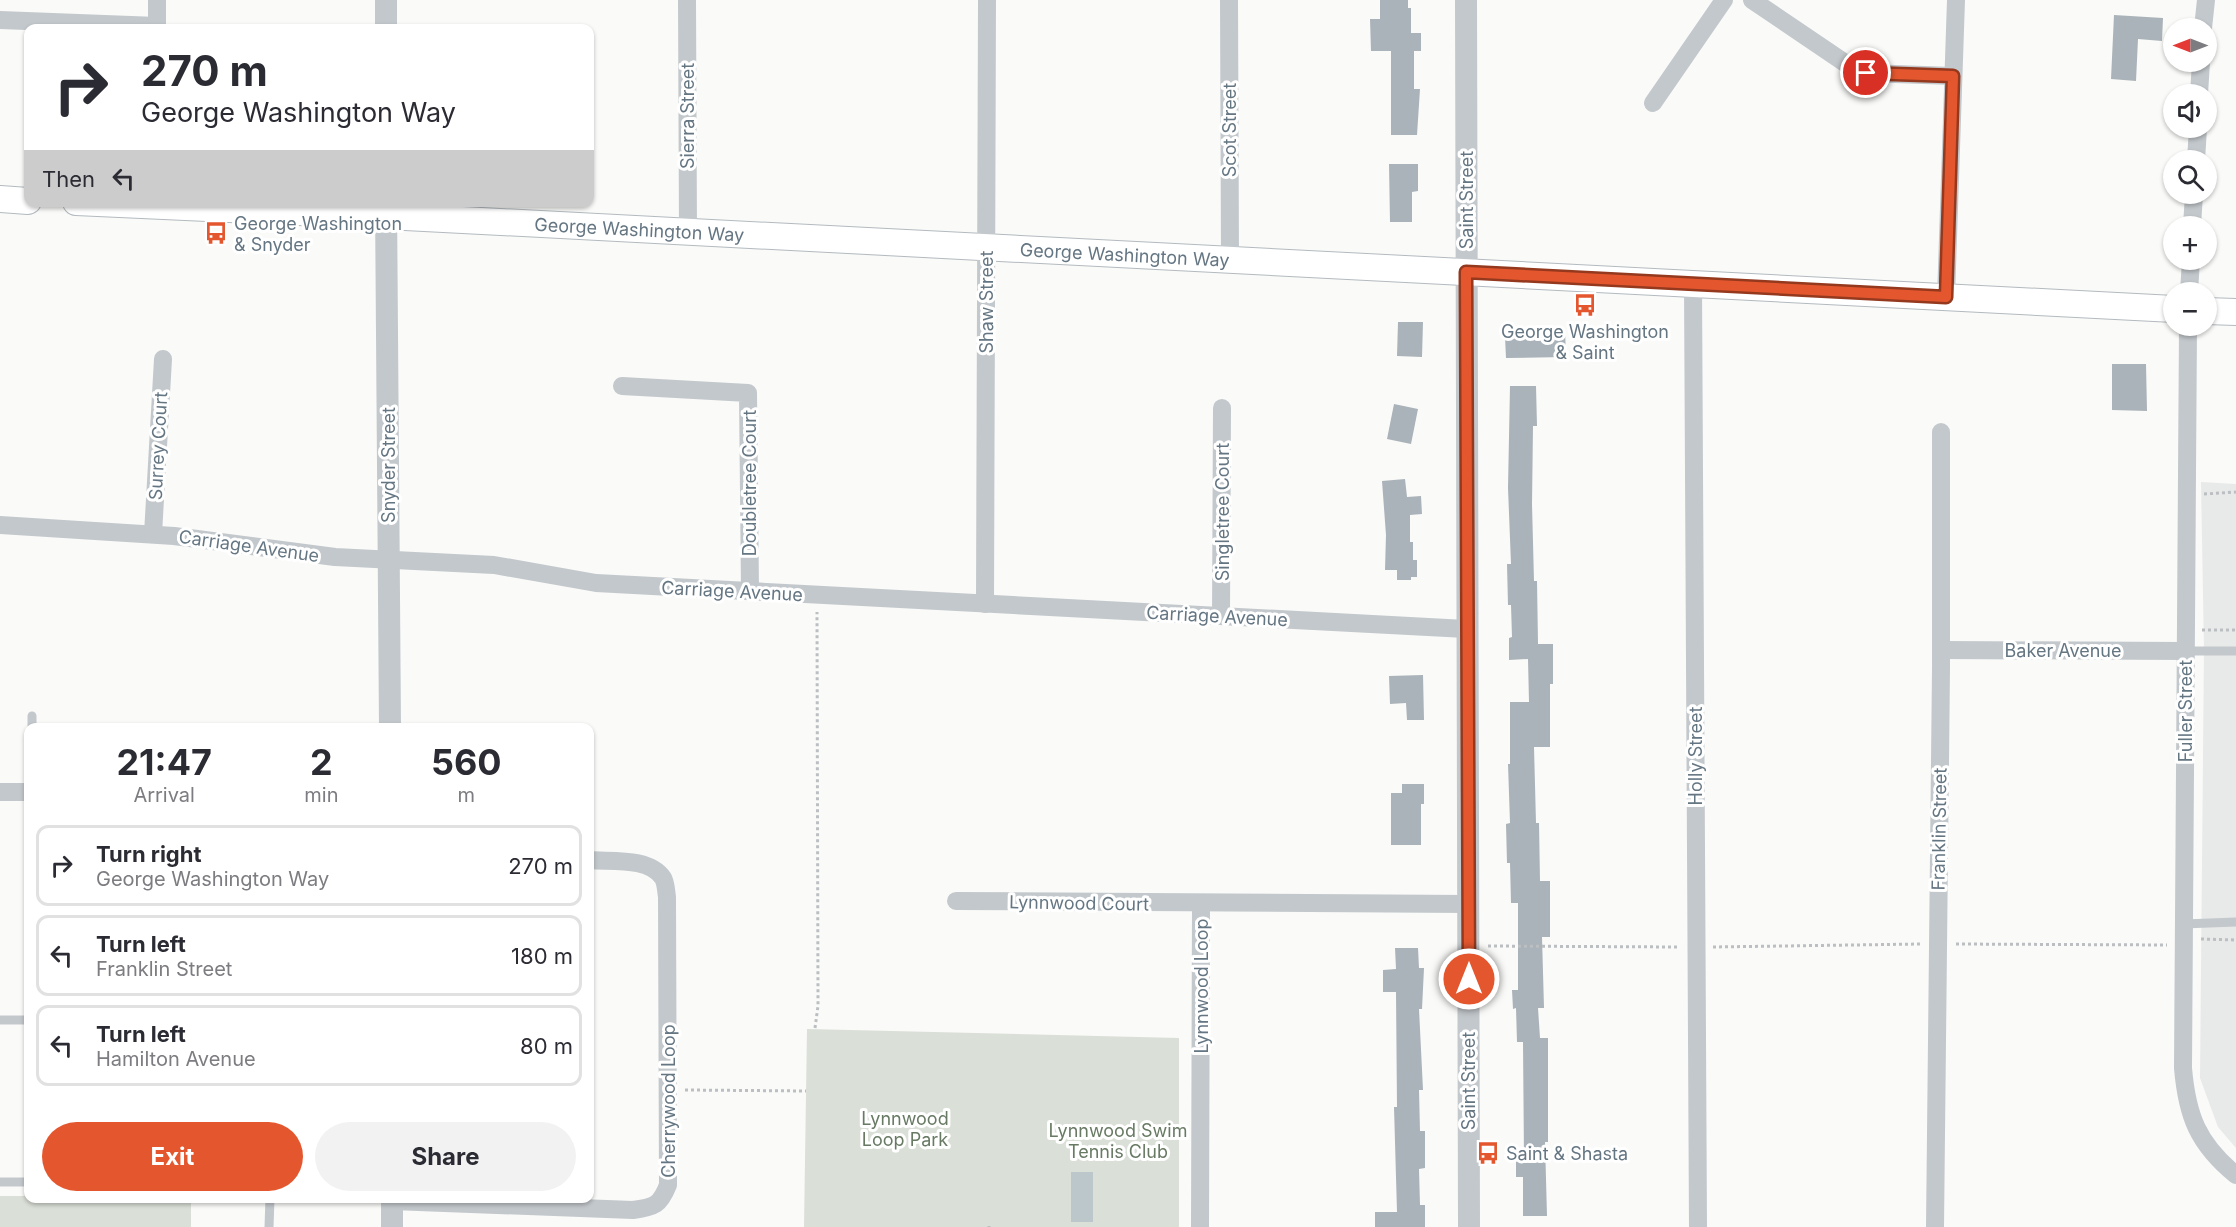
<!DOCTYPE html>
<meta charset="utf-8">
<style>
body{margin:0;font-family:Inter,sans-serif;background:#f2f2f3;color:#2b2b33;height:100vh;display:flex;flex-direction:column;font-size:22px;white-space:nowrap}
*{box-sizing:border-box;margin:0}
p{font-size:20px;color:#7c7c81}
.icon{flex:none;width:33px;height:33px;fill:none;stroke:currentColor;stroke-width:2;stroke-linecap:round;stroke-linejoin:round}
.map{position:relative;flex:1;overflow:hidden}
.sheet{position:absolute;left:24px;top:723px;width:570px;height:480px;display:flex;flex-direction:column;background:#fff;border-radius:12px;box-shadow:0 2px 4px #0004}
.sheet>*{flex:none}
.banner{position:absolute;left:24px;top:24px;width:570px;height:183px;border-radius:12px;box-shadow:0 2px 4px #0004;background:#fff;color:#2b2b33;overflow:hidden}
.needle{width:39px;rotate:270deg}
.tools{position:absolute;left:2163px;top:18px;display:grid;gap:12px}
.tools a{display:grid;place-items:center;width:54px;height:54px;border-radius:50%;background:#fff;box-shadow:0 2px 4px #0004;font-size:30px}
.pin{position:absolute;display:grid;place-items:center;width:51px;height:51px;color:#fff;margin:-26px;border:3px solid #fff;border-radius:50%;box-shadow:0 2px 6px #0007}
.me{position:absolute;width:66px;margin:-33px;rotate:0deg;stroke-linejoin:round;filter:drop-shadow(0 0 4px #0008)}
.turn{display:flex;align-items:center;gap:21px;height:126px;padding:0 18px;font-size:27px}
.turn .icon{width:78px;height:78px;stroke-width:2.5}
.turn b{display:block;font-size:42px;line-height:51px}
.then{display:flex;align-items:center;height:57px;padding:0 18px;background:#0003;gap:12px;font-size:22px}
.eta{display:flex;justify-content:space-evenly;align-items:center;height:102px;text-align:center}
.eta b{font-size:36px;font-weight:700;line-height:42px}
.button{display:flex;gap:12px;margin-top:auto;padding:12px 18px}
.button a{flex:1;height:69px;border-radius:36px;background:#e4572e;color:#fff;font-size:24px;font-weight:700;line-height:69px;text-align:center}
.button a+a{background:#f2f2f3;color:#2b2b33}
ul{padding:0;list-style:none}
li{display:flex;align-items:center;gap:18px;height:81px;margin:0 12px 9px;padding:0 6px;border:3px solid #e1e1e2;border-radius:12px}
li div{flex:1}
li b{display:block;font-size:22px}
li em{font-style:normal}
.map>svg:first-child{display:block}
</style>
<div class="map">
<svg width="2236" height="1227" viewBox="0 0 2236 1227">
<rect width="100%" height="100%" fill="#fafaf8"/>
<path fill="#e8e9e9" d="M2201 482 2236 484V1148L2218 1127 2200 1078 2204 650Z"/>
<g fill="#dadfd7">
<path d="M807 1029 1179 1038V1227H804Z"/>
<path d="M0 1196H28V1198L191 1199V1227H0Z"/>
</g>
<rect fill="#bbc7cb" x="1071" y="1172" width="22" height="50"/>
<g fill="#aab3b9">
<path d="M1380 0H1408V8H1411V33H1421V51H1414V89H1420L1417 135H1391V51H1371L1370 19H1380Z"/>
<path d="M2114 15 2163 18 2162 41 2138 39 2136 81 2111 79Z"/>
<path d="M1389 164H1418V191L1412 192V222H1390Z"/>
<path d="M1398 322H1423L1422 357 1397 356Z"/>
<path d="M1565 330 1566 357 1506 358 1505 337H1524V331Z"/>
<path d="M2112 364H2146L2147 411 2112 410Z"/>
<path d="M1510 386H1536L1537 426H1533L1532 504 1534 581H1537L1538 644H1553V684H1550V747H1534L1536 823H1539L1540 881H1550V937H1542L1544 1008H1538L1540 1038H1548V1142H1545L1547 1216H1523V1177H1516V1160L1524 1159 1523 1042H1517L1516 1008 1513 1009 1512 990H1518V903H1511L1510 863H1507L1506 824 1510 823 1508 764H1510V702H1529L1528 659 1509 660V638L1512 637 1511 605H1508L1507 564H1511L1508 488Z"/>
<path d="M1394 404 1418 409 1411 444 1387 439Z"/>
<path d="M1405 479 1407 497 1421 496 1422 514 1410 515V542H1413V560H1417V577H1411V580H1397V570H1385L1386 535 1382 481Z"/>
<path d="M1423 675 1424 720H1407L1406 703 1390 704 1389 676Z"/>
<path d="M1402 784H1424V804H1421V845H1391V793H1402Z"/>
<path d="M1395 948H1418L1419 968H1424L1422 1009H1419L1423 1090H1419L1420 1131H1425V1168L1419 1169 1420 1205H1425V1227H1375V1212H1397L1394 1107H1397L1396 992H1383V970L1396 969Z"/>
</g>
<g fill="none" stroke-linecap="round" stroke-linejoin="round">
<g stroke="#b3babf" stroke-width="28">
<g id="secondary">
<path d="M0 199 28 201"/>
<path id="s1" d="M76 202 386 216 2174 309"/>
<path d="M2206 311 2236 312"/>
</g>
</g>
<g stroke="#bbbfc2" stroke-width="3" stroke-dasharray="3 3" stroke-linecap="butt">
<path d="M2204 494 2236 492"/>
<path d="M2202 630H2236"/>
<path d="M2201 939 2236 940"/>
<path d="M1956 944 2167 945"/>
<path d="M1488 946 1679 947"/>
<path d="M1713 947 1922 944"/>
<path d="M815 1028 818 1006 817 612"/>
<path d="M685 1090 806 1091"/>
<path d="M989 1227V1226"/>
</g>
<g stroke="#c3c8cc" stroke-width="9">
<path d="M2185 651H2236"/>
<path d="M32 716V728"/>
<path d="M2183 924 2236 922"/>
<path d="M0 1020H28"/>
<path d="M0 1182H28"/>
<path d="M269 1227 270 1198"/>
</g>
<g stroke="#c3c8cc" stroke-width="18">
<path d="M687 0 688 232"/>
<path d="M1229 0 1230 259"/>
<path d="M1752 0 1848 65 1866 73 1953 76"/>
<path d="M0 20 157 26V0"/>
<path d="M2203 28 2206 0"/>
<path d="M2199 94 2201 62"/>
<path d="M1653 103 1724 0"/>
<path d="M2196 160 2198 128"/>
<path d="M2192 226 2194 194"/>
<path d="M1693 284 1698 1227"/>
<path d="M2189 292 2191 260"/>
<path d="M1946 297 1956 0"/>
<path d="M2188 326 2183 1068C2187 1116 2198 1144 2236 1175"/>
<path d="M622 386 748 393 750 591"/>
<path d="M0 525 174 536 335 557 494 565 596 583 1466 629"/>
<path d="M153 534 163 359"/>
<path d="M985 604 987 0"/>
<path d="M1221 616 1222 408"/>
<path d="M1941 650 2185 651"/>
<path d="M0 792H28"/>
<path d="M956 901 1468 904"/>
<path d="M392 1201 633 1210C655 1207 660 1205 668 1185L667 897C666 891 666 883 663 878 649 857 611 862 590 860"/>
<path d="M1200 1227 1201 904"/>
<path d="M1935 1227 1941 668V432"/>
</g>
<g stroke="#c3c8cc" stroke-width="22">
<path d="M1466 0 1469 1227"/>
<path d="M386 28V0"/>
<path d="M386 202 390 728"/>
<path d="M392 1198V1227"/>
</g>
<use href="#secondary" stroke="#fff" stroke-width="26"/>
</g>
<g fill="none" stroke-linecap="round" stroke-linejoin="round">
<g stroke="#94391e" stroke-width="15">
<path id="route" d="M1469 979 1466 272 1946 297 1953 76 1866 73"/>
</g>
<use href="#route" stroke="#e4572e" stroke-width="10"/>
</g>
<defs>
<g id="bus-bare" transform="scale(1.8)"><path d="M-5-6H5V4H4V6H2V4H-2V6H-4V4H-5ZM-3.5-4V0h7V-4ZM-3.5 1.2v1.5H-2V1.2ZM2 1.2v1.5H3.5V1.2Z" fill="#e4572e" stroke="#fff" stroke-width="2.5" paint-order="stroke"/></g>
</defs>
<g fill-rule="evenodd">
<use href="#bus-bare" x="216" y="233"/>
<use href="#bus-bare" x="1585" y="305"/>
<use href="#bus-bare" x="1488" y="1153"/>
</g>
<g text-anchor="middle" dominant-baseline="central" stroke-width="6" stroke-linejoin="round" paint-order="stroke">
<g font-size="18" fill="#657683" stroke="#fff">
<text transform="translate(687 116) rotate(-90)">Sierra Street</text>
<text transform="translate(1229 130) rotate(-90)">Scot Street</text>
<text transform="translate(1466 200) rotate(-90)">Saint Street</text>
<text stroke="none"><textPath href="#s1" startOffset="564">George Washington Way</textPath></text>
<text stroke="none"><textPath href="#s1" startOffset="1050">George Washington Way</textPath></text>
<text transform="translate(986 302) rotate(-90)">Shaw Street</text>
<text transform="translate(158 446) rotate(-87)">Surrey Court</text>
<text transform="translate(388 465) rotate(-90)">Snyder Street</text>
<text transform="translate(749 483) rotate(-90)">Doubletree Court</text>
<text transform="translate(1222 512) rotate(-90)">Singletree Court</text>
<text transform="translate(249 546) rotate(8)">Carriage Avenue</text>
<text transform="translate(732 591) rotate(3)">Carriage Avenue</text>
<text transform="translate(1217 616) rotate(3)">Carriage Avenue</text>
<text x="2063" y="650">Baker Avenue</text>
<text transform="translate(2185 711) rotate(-90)">Fuller Street</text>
<text transform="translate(1695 756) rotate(-90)">Holly Street</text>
<text transform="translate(1939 829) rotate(-89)">Franklin Street</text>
<text transform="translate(1079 903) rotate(1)">Lynnwood Court</text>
<text transform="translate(1201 986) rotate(-90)">Lynnwood Loop</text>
<text transform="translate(1468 1081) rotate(-90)">Saint Street</text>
<text transform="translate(668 1101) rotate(-90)">Cherrywood Loop</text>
</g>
<g font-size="18" fill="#657683" stroke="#fff" text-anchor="start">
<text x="234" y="223">George Washington<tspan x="234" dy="21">&amp; Snyder</tspan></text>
<text x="1585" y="331" text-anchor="middle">George Washington<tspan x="1585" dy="21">&amp; Saint</tspan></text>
<text x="1506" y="1153">Saint &amp; Shasta</text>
</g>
<g font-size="18" fill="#687a64" stroke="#fff">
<text x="905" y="1118">Lynnwood<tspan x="905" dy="21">Loop Park</tspan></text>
<text x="1118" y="1130">Lynnwood Swim<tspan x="1118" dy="21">Tennis Club</tspan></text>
</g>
</g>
</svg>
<div class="tools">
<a><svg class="needle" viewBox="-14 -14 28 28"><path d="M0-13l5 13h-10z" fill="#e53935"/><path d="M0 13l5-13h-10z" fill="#7c7c81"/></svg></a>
<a><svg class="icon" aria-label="sound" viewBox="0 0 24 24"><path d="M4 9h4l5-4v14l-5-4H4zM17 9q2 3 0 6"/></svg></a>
<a><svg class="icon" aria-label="search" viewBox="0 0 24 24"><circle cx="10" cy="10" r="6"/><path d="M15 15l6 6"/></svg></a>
<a>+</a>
<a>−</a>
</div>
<div class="pin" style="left:1866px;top:73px;background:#d93025"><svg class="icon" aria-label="arrive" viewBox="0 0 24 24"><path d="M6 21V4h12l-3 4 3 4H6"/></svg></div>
<svg class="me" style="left:1469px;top:979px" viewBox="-20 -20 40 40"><circle r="17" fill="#e4572e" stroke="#fff" stroke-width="3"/><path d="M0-11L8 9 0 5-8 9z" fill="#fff"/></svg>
<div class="banner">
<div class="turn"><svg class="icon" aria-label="right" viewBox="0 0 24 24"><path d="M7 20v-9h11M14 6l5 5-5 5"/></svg><div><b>270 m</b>George Washington Way</div></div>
<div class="then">Then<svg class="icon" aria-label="left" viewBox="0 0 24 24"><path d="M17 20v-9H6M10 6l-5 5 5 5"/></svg></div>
</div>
<section class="sheet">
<div class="eta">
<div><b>21:47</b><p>Arrival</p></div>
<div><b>2</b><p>min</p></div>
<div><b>560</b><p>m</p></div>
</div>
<ul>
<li><svg class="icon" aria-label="right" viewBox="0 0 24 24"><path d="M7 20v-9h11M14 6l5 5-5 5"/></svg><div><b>Turn right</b><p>George Washington Way</p></div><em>270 m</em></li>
<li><svg class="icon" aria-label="left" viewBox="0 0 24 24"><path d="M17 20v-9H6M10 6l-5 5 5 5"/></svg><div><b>Turn left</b><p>Franklin Street</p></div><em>180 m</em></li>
<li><svg class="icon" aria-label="left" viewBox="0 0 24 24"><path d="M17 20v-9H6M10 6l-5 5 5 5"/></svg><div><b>Turn left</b><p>Hamilton Avenue</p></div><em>80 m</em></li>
</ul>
<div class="button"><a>Exit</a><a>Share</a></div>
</section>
</div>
